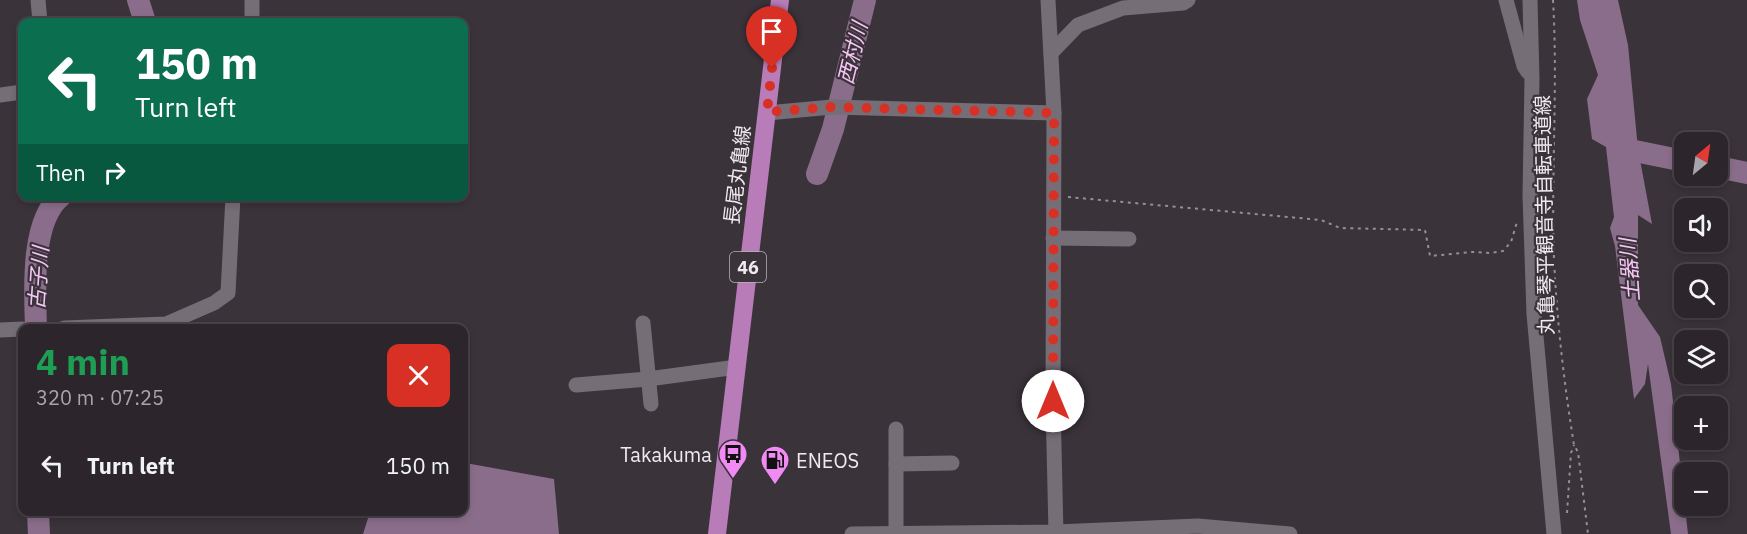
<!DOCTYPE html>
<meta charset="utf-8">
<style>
body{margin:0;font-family:"IBM Plex Sans","Noto Sans JP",sans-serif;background:#383238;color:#f1f3f6;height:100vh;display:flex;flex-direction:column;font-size:22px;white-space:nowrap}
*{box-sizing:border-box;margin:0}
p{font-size:20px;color:#a6a5a9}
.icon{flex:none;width:33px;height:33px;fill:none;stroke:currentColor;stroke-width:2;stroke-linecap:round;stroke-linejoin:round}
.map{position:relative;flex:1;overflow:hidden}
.drawer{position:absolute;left:18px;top:324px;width:450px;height:192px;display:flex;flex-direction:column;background:#2c262c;border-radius:12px;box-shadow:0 3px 9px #0003,0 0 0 2px #484348}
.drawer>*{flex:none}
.banner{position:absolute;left:18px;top:18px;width:450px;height:183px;border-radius:12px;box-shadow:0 3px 9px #0003,0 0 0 2px #484348;background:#0b6e4f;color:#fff;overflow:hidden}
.needle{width:39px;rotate:29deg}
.fabs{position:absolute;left:1674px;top:132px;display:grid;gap:12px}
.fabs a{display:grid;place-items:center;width:54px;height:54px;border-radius:12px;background:#2c262c;box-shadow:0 3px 9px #0003,0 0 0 2px #484348;font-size:30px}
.pin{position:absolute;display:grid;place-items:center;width:51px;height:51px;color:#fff;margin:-62px -26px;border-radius:50% 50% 50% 0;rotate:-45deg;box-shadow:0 0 6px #0007}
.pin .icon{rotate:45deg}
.me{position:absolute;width:66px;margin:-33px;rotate:0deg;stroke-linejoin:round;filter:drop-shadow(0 0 4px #0008)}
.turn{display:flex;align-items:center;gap:21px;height:126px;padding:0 18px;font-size:27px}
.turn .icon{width:78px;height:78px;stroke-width:2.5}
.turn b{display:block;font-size:42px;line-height:51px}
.then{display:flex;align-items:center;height:57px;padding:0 18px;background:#0003;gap:12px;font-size:22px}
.round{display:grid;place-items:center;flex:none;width:63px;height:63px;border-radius:12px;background:#383238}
.headline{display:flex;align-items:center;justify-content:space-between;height:102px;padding:0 18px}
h1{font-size:36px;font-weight:700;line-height:45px;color:#1e9e55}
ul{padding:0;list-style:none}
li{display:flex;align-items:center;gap:18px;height:78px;padding:0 18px}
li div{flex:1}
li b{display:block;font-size:22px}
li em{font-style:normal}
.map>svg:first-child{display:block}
</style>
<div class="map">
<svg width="1747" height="534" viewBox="0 0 1747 534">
<rect width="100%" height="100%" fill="#3a333a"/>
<g fill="#8a6d8a">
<path d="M1577 0H1618L1628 45 1638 149 1652 224 1638 215V305L1660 337 1671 384 1688 534H1671L1648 364 1645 384 1634 399 1615 246 1610 228 1614 217 1606 147 1592 139 1587 99 1598 75 1580 20Z"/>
<path d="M464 464H471L554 479 559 534H363L370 512H464Z"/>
</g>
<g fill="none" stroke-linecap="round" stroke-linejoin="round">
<g stroke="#8a6d8a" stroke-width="22">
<path d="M138 0 145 22"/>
<path d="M1625 149 1684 161"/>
<path d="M1718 167 1747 173"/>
<path d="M817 174 833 129 865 0"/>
<path d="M36 328C35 293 30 221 61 196"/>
<path d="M38 512 39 534"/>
</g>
<g stroke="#969096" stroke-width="2" stroke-dasharray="3 4.5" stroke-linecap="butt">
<path d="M1553 0C1558 86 1551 173 1554 259 1557 322 1564 383 1574 445L1578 452 1588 534"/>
<path d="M1068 197 1321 220 1340 228 1425 230 1430 256 1472 252 1491 253 1503 251 1511 242 1517 222"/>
<path d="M1567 513 1571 453 1574 445"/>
</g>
<g stroke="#766e76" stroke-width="15">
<path d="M38 0 40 22"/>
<path d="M252 0V22"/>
<path d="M1048 0 1054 113 1053 401 1056 534"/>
<path d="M1506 0 1524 66 1528 72"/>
<path d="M1530 0 1532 79 1530 196 1534 314 1554 534"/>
<path d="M1051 53 1078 25 1123 8 1183 3 1188 0"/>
<path d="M0 95 22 92"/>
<path d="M767 113 832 107 1054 113"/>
<path d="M1053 238 1129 239"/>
<path d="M643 323 651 404"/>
<path d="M64 328 166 324 214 303 228 293 233 196"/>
<path d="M0 330 22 329"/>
<path d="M576 385 648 379 737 367"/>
<path d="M896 464 952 463"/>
<path d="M852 534 1056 532 1198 526 1290 534"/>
<path d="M896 534V429"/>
</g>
<path stroke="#b87db9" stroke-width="18" d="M717 534 780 0"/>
</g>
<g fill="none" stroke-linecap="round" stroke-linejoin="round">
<path stroke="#d93025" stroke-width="10" stroke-dasharray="0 18" d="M772 68 767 112 832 107 1054 113 1053 401"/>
</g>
<defs>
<g id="bus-pin" transform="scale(1.5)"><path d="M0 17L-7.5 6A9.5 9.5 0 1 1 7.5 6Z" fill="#f28af3" stroke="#3a333a"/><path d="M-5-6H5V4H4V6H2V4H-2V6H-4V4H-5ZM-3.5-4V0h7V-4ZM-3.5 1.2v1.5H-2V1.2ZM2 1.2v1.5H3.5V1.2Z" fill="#111"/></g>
<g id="fuel-pin" transform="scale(1.5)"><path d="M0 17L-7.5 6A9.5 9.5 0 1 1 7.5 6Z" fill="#f28af3" stroke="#3a333a"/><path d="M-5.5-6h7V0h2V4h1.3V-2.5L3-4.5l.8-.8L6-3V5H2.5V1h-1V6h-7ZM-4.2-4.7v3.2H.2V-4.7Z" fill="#111"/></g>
</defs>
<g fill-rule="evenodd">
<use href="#bus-pin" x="733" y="454"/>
<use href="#fuel-pin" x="775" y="460"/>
</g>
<g text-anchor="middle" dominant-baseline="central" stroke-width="4.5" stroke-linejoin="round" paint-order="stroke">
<rect fill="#3a333a" stroke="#b8b3b8" stroke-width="1.5" x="730" y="252" width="36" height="30" rx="4.5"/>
<g font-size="18" font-weight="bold" fill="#eeeaee">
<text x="748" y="267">46</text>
</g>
<g font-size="20" fill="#eeeaee" stroke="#3a333a">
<text transform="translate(737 175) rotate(-83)">長尾丸亀線</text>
<text transform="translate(1544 215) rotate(-91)">丸亀琴平観音寺自転車道線</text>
</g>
<g font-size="20" fill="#eeeaee" stroke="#3a333a" text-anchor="end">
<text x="712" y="454">Takakuma</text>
<text x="796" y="460" text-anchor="start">ENEOS</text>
</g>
<g font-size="21" font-style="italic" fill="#f7c6f7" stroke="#3a333a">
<text transform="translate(852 53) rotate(-76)">西村川</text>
<text transform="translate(1629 270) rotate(-94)">土器川</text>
<text transform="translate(38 278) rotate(-86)">古子川</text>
</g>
</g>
</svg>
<div class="fabs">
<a><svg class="needle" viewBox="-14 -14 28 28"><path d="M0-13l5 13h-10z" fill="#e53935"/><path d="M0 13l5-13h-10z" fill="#a6a5a9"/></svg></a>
<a><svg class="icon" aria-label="sound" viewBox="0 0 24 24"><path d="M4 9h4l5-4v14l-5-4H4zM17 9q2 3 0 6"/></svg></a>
<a><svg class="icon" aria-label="search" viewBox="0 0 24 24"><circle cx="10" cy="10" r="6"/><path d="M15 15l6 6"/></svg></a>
<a><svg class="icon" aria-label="layers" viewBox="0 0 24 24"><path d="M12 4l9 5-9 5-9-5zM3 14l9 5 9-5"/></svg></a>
<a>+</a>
<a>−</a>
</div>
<div class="pin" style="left:772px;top:68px;background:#d93025"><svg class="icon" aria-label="arrive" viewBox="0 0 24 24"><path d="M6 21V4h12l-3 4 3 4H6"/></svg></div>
<svg class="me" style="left:1053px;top:401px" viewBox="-20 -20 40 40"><circle r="19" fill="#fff"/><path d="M0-13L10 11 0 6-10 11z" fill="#d93025"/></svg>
<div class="banner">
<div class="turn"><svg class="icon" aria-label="left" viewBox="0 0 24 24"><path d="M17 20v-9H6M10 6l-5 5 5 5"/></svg><div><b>150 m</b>Turn left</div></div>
<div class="then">Then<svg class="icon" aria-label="right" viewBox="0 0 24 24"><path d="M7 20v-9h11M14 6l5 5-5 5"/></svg></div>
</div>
<section class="drawer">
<div class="headline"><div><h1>4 min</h1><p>320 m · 07:25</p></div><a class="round" style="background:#d93025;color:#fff"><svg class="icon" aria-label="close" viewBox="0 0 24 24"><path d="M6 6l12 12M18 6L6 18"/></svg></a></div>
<ul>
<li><svg class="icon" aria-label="left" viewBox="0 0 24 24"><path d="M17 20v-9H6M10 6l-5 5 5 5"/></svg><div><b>Turn left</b></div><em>150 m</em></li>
</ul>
</section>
</div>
